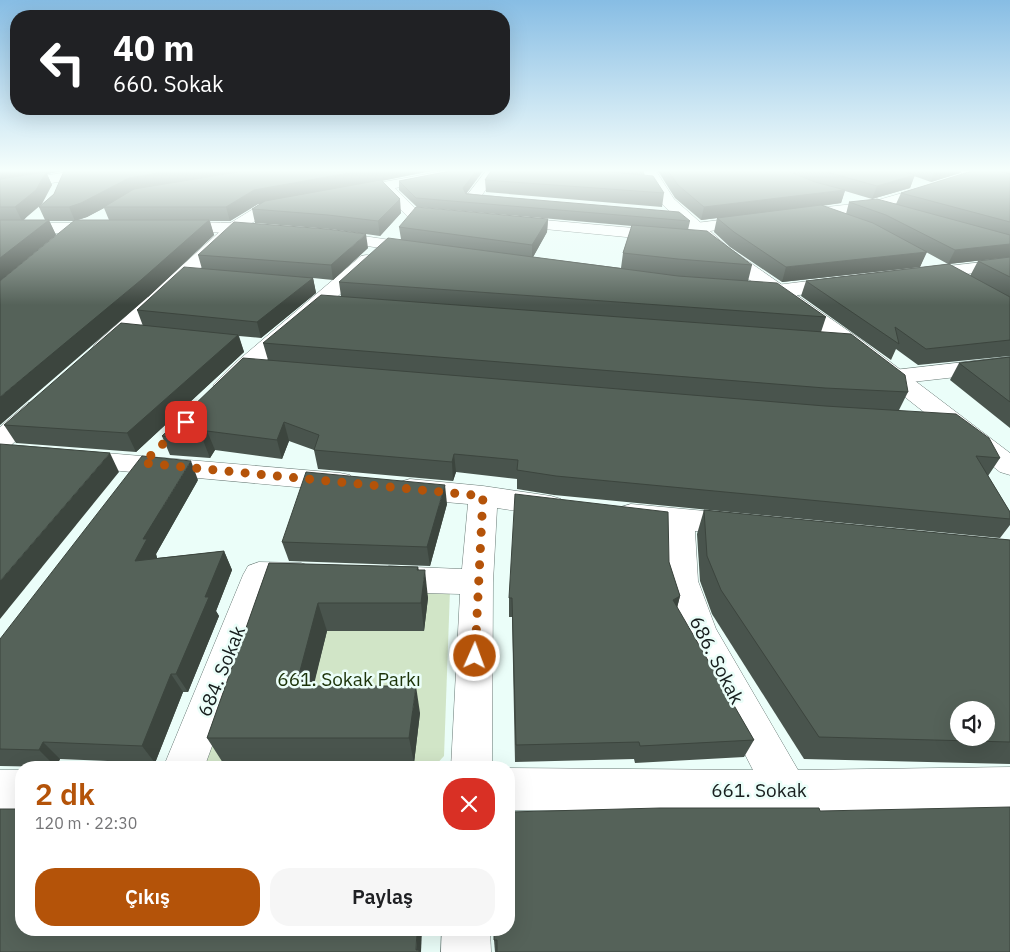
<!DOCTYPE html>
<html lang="tr">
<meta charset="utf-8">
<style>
body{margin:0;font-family:"IBM Plex Sans",sans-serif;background:#f6f6f6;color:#202124;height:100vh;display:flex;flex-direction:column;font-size:19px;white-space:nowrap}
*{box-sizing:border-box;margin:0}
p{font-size:16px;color:#757577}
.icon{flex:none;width:28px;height:28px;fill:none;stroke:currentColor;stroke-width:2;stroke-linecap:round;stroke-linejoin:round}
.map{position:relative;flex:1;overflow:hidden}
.drawer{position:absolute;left:15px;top:761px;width:500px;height:175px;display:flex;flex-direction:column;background:#fff;border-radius:20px;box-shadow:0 5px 20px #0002}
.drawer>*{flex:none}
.banner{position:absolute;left:10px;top:10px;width:500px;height:105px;border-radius:20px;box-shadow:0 5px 20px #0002;background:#202124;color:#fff;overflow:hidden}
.buttons{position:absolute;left:950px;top:701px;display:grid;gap:10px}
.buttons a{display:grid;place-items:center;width:45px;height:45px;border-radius:50%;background:#fff;box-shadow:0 5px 20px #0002;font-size:25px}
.pin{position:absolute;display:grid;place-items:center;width:42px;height:42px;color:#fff;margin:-21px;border-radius:10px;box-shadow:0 2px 8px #0006}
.me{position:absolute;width:55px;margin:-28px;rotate:2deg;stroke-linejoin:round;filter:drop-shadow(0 0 4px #0008)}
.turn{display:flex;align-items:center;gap:18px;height:105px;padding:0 20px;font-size:22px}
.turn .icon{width:65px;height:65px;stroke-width:2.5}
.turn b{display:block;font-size:35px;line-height:42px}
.round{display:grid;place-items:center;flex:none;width:52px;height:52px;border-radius:20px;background:#f6f6f6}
.overview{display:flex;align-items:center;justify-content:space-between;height:85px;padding:0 20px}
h1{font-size:30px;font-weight:600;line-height:38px;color:#b45309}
.action{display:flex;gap:10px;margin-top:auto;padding:10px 20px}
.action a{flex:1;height:58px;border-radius:20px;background:#b45309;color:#fff;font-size:20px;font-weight:600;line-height:58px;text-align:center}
.action a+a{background:#f6f6f6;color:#202124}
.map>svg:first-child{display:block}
</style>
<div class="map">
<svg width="1010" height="952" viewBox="0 0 1010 952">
<rect width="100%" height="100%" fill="#ebfef9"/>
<path fill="#d1e5c7" d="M267 589 450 590 444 756 434 767 200 768Z"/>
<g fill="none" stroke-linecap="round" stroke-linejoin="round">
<g stroke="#697a76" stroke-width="1">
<g id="street">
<path d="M74 171H109L103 175 0 191V183Z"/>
<path d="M486 171H499L482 195 508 198 510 201 508 204C496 207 479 204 467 201L465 198Z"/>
<path d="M961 171H983L1010 179V187L962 174Z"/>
<path d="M385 182 390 183 420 213 417 216H407L380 189 378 186 380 183Z"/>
<path d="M934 184 939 185 941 188 939 191 872 210 800 220 795 218 792 215 795 212 800 210 871 202Z"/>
<path d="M753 216 759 218 761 221 759 224 696 233 690 231 688 228 690 225 696 223Z"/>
<path d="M510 217 667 231 673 233 675 236 673 239 667 241 504 225 502 222 504 219Z"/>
<path d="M0 223H104L110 225 112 228 110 231 104 233H0Z"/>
<path d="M174 223C204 223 237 220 267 228L269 231 267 234 261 236 233 233 168 231 166 228 168 225Z"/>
<path d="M329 231 418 244 424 245 426 249 424 253 418 254 323 239 321 236 323 233Z"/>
<path d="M367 255 373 256 376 260 356 280 233 390 225 392 217 390 213 385 234 364 361 256Z"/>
<path d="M1010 259V269L922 279 916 278 913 274 916 270 922 269Z"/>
<path d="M842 277 849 279 851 283 849 287C820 294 772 300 744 293L742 289 744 285 751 283 776 285Z"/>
<path d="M1010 357V371L894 384 886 382 883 377 886 372 894 370Z"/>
<path d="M0 444 340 473 350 475 354 482 350 489 340 491 0 460Z"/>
<path d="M410 479 483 486 551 496 561 499 565 506 561 513 551 516 497 508 493 582 492 768H451L460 594 389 592 378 588 373 579 378 570 389 566 462 569 468 504 410 499 400 496 396 489 400 482Z"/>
<path d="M631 504 737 514 748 517 752 525 748 533 737 536 695 531 698 581 716 629 798 770 1010 767V809L787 812 509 810V768L753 770 683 634 666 581 665 528 621 521 616 514 621 507Z"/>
<path d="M259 562 301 563 312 567 317 576 312 585 301 589 270 588 204 768H163L243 575 248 566Z"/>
<rect x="0" y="770" width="21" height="42"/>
<path d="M442 930H490L491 952H441Z"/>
</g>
</g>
<g stroke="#697a76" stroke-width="1">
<g id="secondary">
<path d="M443 171H473L467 175 351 196 346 195 344 192 346 189 351 188Z"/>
<path d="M643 171H656L674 199 729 248 860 339 1010 453V475L1000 472 844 349 717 256 663 205Z"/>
<path d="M289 200 294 201 296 204 294 207 268 213 239 231 111 354 103 355 95 354 92 349 95 344 227 225 258 206Z"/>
<path d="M37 401 46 403 49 408 46 413 9 447 0 449V427L28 403Z"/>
</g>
</g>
<use href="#street" fill="#fff" fill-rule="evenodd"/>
<use href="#secondary" fill="#fff" fill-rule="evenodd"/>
</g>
<g fill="#49544d" fill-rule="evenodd">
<path d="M0 171H61L47 174 52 185 24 220H45L39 207 54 194 64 171H431L382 181 401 213 380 236 330 229 255 223 252 209 260 204H258L230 221H210L214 235 148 297 74 221H49L56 235 0 281ZM104 208 109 220H77L87 217Z"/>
<path d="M449 171H483L466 193 690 221 688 230 752 265 748 281 826 317 821 332 908 392 899 410 1000 458 988 476 1010 512V525L1000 538 554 495 517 489V479L456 472 453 481 318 469 314 450 289 441 282 459 215 450 210 458 170 455 162 436 268 360 263 343 341 296 339 282 401 239 399 227 548 219 547 232 533 257 621 268 623 253 632 226 417 207 399 190V181Z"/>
<path d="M491 171H644V175L664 193 662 207 486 192 485 180Z"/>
<path d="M658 171H788L807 179 789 171H961L960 173 931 182 914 176 910 188 872 199 845 191 841 203 822 206 846 214 849 202 896 204 901 193 972 171H1010V356L918 365 896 349 891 360 801 296 806 281 948 264 926 252 920 267 782 282 730 247 714 232 717 218 701 220 675 198ZM1010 257 978 261 970 276 949 264Z"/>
<path d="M368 248 333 280 313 278 316 293 261 338 239 336 244 352 136 452 16 443 4 425 143 326 137 310 202 269 198 255Z"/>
<path d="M1010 357V428L950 380 959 363Z"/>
<path d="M198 480 156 554 157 558 224 551 232 570 216 611 219 616 188 692H183L155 763 60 759 56 767 0 766V639Z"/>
<path d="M447 504 430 566 289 561 282 542Z"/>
<path d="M704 510 1010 540V764L804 759 712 614 700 581 697 534Z"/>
<path d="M669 562 680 596 677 608 754 740 744 757 635 763 634 759 515 762 512 617H509V598Z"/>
<path d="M269 563 418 567 428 598 424 631H327L313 686 420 713 414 763H223L207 738Z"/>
<path d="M820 811 1010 952H495L494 940Z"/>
</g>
<g fill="#3c453e">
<path d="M0 171H61L47 174 52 185 42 204 22 221 15 207 0 182Z"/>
<path d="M169 171H252L104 207V208L87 217 75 221 69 207 129 178Z"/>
<path d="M360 171H431L258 204 230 221 226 207 254 190Z"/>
<path d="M476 171H483L464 197 463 188Z"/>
<path d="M935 171H961L960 173 931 182Z"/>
<path d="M915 175 910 188 872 199 877 186Z"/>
<path d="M845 190 841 203 701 220 704 207Z"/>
<path d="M400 199 401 213 380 236 378 221Z"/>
<path d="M548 219 547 232 532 259V245Z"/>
<path d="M49 220 56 235 0 281V258Z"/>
<path d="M209 220 214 235 148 297 0 425V397Z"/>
<path d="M366 234 368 248 333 280 331 265Z"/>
<path d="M1010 244V257L948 264 955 250Z"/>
<path d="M927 252 920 267 782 282 786 267Z"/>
<path d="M313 278 316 293 261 338 257 322Z"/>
<path d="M238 335 244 352 136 452 127 433Z"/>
<path d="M284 422 289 441 282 459 277 440Z"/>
<path d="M207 431 215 450 210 458 203 440Z"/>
<path d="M110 453 119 472 0 619V581Z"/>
<path d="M454 454 456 472 453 481 452 462Z"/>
<path d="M191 461 198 480 156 554 157 558 146 580 135 561 143 539Z"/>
<path d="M445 485 447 504 430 566 427 547Z"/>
<path d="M224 551 232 570 216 611 219 616 188 692 176 674 205 597Z"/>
<path d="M425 570 428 598 424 631 421 603Z"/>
<path d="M680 596 675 615 673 600Z"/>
<path d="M318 603 327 631 307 713 296 686Z"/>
<path d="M171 674 183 692 155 763 142 746Z"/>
<path d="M416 686 420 713 414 763 409 738Z"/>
<path d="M43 742 60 759 56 767 39 750Z"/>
<path d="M417 930H422L421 952H416V950Z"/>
</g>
<g fill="#556259" stroke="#3c453e" fill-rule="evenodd">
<path d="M64 171H169L129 178 81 203 69 207H39L54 194Z"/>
<path d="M244 171H360L254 190 226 207H104L134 189Z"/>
<path d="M450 171H476L463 188 466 194 679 212 690 221 416 198 399 181Z"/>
<path d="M491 171H600L653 176 664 193 485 180Z"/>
<path d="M668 171H788L815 182 845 190 704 207 678 185Z"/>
<path d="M823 171H901L915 175 877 186Z"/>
<path d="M972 171H999L1010 174V222L901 193Z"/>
<path d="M46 172 36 190 15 207H0V179Z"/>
<path d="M381 180 400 199 378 221 328 215 252 209 265 201Z"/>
<path d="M877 199 1010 235V244L955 250 886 215 849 202Z"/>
<path d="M821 205 873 223 927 252 786 267 734 232 717 218Z"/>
<path d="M416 207 548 219 532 245 399 227Z"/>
<path d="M0 220H49L0 258Z"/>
<path d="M75 220H209L141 280 0 397V281Z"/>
<path d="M234 222 327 229 366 234 331 265 198 255Z"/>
<path d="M632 225 707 231 752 265 678 259 623 253Z"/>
<path d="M388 238 678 276 777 283 826 317 339 282Z"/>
<path d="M1010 257V277L978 261Z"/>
<path d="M949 264 1010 297V340L926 349 895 327 899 344 806 281Z"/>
<path d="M184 267 313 278 257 322 137 310Z"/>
<path d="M321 295 851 334 905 375 908 392 825 388 263 343Z"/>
<path d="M121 323 238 335 127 433 4 425Z"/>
<path d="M1010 357V402L959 363Z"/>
<path d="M243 358 825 406 956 414 989 438 1000 458 976 456 1010 512V519L556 476 517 470 518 460 454 454 452 462 314 450 319 435 284 422 277 440 207 431 203 440 162 436Z"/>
<path d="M0 444 110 453 0 581Z"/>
<path d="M142 456 191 461 143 539H147L135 561 224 551 205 597H209L176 674H171L142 746 43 742 39 750 0 749V639Z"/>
<path d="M306 472 445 485 427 547 282 542Z"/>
<path d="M515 494 668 512 669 562 680 596 673 600 754 740 640 746 639 742 516 745 512 598H509Z"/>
<path d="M704 510 1010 540V742L819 737 721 590 707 556ZM959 710H986V738H959Z"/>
<path d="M269 563 418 567 417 570H425L421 603H318L296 686H416L409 738H207Z"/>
<path d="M1010 807V952H497V940H494V930H509V812L660 808H819L820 811Z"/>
<path d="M0 809H21V930H417L416 950H419V952H0Z"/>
</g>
<linearGradient id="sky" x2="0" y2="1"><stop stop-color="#87bde4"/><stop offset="0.56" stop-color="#f6fffc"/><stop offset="1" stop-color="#f6fffc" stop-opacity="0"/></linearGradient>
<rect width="1010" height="305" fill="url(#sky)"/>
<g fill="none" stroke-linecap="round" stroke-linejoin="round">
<path stroke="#b45309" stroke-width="9" stroke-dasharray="0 16.2" d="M186 422 143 463 483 496 475 656"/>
</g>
<g text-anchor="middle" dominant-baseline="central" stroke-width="5" stroke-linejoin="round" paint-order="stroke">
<g font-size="19" fill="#171e1d" stroke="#ebfef9">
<text transform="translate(717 660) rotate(63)">686. Sokak</text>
<text transform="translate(221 671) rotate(-68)">684. Sokak</text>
<text x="759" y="790">661. Sokak</text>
</g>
<g font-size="19" fill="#1c3309" stroke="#ebfef9">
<text x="349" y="679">661. Sokak Parkı</text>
</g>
</g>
</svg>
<div class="buttons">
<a><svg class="icon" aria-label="sound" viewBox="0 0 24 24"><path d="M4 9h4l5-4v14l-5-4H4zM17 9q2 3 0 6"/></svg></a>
</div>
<div class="pin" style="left:186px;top:422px;background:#d93025"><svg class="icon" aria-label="arrive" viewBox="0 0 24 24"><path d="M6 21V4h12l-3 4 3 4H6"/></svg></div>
<svg class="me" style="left:475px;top:656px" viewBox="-20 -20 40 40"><circle r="17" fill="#b45309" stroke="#fff" stroke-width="3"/><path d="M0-11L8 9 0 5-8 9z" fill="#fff"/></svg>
<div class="banner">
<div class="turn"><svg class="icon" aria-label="left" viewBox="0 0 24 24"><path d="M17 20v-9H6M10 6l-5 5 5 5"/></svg><div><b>40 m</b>660. Sokak</div></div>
</div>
<section class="drawer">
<div class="overview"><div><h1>2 dk</h1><p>120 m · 22:30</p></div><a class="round" style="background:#d93025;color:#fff"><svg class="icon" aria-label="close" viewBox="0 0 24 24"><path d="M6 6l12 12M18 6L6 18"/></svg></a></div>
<div class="action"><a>Çıkış</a><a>Paylaş</a></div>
</section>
</div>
